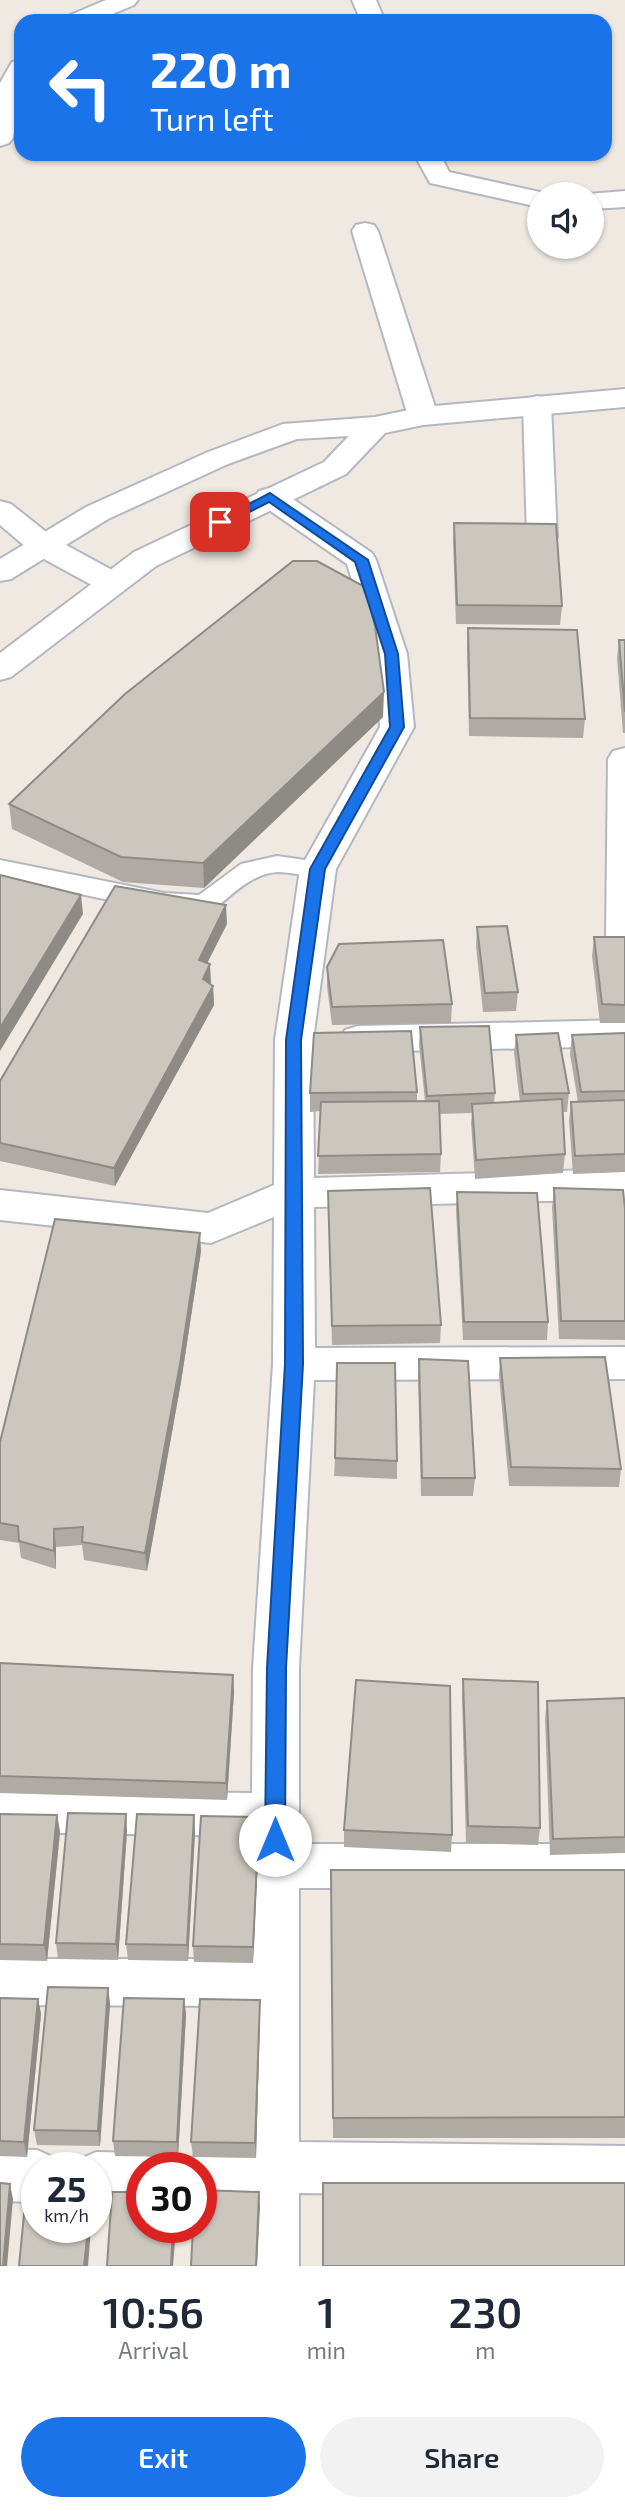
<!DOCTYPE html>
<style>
body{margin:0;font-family:"Exo 2",sans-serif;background:#f2f2f3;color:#1f2937;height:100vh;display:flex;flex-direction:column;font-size:26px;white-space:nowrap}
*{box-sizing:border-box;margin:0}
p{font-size:23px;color:#747a83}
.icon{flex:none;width:38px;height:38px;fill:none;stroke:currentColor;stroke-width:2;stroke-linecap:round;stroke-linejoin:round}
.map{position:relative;height:2266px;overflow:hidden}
.side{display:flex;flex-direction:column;background:#fff;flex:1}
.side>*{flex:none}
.guide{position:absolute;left:14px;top:14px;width:598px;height:147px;border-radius:21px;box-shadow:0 2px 5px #0004;background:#1a73e8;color:#fff;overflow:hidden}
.fabs{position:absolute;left:527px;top:182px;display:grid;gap:14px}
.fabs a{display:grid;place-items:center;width:77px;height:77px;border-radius:50%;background:#fff;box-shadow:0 2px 5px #0004;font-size:35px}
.speed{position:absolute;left:21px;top:2152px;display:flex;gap:14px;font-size:35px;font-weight:700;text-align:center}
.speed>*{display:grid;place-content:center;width:91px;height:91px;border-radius:50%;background:#fff;box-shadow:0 2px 5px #0004;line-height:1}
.speed small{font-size:18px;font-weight:400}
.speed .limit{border:10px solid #d22;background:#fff;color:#111}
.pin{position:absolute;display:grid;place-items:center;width:60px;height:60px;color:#fff;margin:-30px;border-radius:14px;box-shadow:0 4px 10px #0006}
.me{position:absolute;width:77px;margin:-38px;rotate:0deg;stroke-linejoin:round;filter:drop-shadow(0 0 5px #0008)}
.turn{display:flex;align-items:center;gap:24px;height:147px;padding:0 21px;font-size:32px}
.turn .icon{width:91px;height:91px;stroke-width:2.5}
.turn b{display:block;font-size:49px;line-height:60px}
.eta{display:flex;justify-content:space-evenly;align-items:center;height:119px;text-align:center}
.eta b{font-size:42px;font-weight:600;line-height:49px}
.action{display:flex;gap:14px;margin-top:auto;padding:14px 21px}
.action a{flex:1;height:80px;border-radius:42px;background:#1a73e8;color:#fff;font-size:28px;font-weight:600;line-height:80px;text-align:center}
.action a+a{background:#f2f2f3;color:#1f2937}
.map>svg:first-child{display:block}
</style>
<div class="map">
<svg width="625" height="2266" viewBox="0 0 625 2266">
<rect width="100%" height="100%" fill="#efe9e1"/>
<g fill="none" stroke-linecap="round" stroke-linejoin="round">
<g stroke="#b4b7c1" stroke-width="4">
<path id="service" d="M277 856 326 863 330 869 326 875C310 879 294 872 278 872 252 873 232 895 213 910 175 920 45 885 0 876V860L164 893 199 895 241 864Z"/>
</g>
<g stroke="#b4b7c1" stroke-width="4">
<g id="minor">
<path d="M106 0H138L134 5 96 21H64L68 16Z"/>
<path d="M352 0H376L385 21H361Z"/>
<path d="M21 60V91L13 138 9 143 0 146V83L12 62Z"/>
<path d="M414 154H440L449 172 549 194H539V207L430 183Z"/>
<path d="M625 191V207L592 209V194H588Z"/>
<path d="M365 223 374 225 378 231 438 416 433 422 423 425 413 422 408 416 352 231 356 225Z"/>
<path d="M537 396 547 399 551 405 557 537 553 543 542 546 531 543 527 537 523 405 527 399Z"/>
<path d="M270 488 281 491 372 553 376 560 407 654 414 727 336 869 313 1040 314 1178 625 1169V1199L314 1207 315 1348 625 1347V1379L314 1380 299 1668V1844H625V1888H299V2142L625 2146V2198L299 2193V2266H245L246 2207 201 2206V2168H180L183 2162 201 2154 247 2155 249 2006 0 2005V1959H249L251 1836 0 1832V1790L252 1793 253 1668 273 1364 274 1217 211 1243 0 1220V1190L208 1213 274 1185 275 1040 300 869 380 727 375 654 347 564 259 503 255 497 259 491Z"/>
<path d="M0 501 11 504 55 539 123 576 128 583 123 590 112 592 101 590 33 553 0 525Z"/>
<path d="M625 748V949H624L611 946 606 937 608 759 613 751Z"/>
<path d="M625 1020V1046L358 1052 345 1048 339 1039 345 1030 358 1026Z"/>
<path d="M0 2149 37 2150 55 2158 60 2168H37V2202L0 2201Z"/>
<path d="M96 2152 142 2153 160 2161 164 2168H142V2205L96 2204V2168H74L78 2160Z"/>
</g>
</g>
<g stroke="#b4b7c1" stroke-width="4">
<path id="tertiary" d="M625 389V407L423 425 385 433 346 474 156 566 11 677 0 680V653L134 552 324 462 349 436 297 439 228 464 108 519 11 579 0 581V559L86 507 208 452 283 424 375 417 423 407Z"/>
</g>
<use href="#service" fill="#fff" fill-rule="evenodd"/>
<use href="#minor" fill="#fff" fill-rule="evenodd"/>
<use href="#tertiary" fill="#fff" fill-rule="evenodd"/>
</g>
<g fill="#afaba4">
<path d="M454 523 562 606 560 625 456 624 453 542Z"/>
<path d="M468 628 585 719 583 738 469 736 467 646Z"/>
<path d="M619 640H625V733H623L617 658Z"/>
<path d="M383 717 204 888 123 882 12 829 9 804Z"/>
<path d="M227 924 207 963 211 982 210 984 213 986 214 1005 115 1186 0 1161V1081Z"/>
<path d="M477 927 518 992 516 1011 483 1012 476 946Z"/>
<path d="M594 937H625V1023H600L592 956Z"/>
<path d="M327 967 452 1004 451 1023 332 1025 327 986Z"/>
<path d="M420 1027 495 1093 494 1103 520 1102 514 1053 516 1035 569 1093 567 1112H563L565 1154 563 1173 475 1179 471 1123 472 1113 439 1114 441 1154 440 1172 318 1174 321 1111 310 1112V1093L417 1092V1101H425L419 1045Z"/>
<path d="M625 1033V1172L573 1174 569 1121 571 1102H578L570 1054 572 1035Z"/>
<path d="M554 1188 625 1209V1340L559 1339 552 1207Z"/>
<path d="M328 1191 441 1325 440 1343 332 1345Z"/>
<path d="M457 1192 548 1322 547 1340H463L456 1210Z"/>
<path d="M201 1251 181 1382 147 1571 84 1560 82 1545 56 1547V1569L21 1558 19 1543 0 1540V1442Z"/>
<path d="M500 1358 621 1469 619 1487 509 1486 499 1376Z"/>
<path d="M419 1359 475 1478 473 1496H421L418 1377Z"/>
<path d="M335 1458 397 1461V1479L334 1476Z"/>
<path d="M0 1663 233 1675 234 1692 227 1800 0 1793Z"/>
<path d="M463 1679 540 1828 538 1845 466 1843 462 1697Z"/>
<path d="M625 1698V1853L550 1855 545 1718 547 1701Z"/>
<path d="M0 1814 57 1815 60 1832 47 1961 0 1960Z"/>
<path d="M126 1814 127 1831 118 1960 58 1959 56 1943Z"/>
<path d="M194 1815 195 1832 188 1961 128 1960 126 1944Z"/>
<path d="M344 1830 452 1835 451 1852 344 1847Z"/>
<path d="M259 1834 253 1963 194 1962 193 1946Z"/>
<path d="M625 1870V2138H333L331 1892Z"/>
<path d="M108 1988 110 2004 100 2146 37 2145 34 2130Z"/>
<path d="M0 1998 38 1999 41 2014 27 2157 0 2156Z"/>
<path d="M184 1999 186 2015 178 2157 115 2156 113 2141Z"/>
<path d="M260 2016 256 2158 193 2157 191 2142Z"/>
</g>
<g fill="#8e8b86">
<path d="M384 692 383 717 204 888 203 863Z"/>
<path d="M81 895 83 914 0 1051V1028Z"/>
<path d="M226 905 227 924 199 979V960Z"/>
<path d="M210 964 211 982 204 998 203 979Z"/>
<path d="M213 986 214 1005 115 1186 114 1168Z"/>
<path d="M200 1233 201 1251 181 1382 147 1571 145 1553Z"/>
<path d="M54 1529 56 1547V1569L54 1551Z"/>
<path d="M233 1675 234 1692 227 1800 226 1783Z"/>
<path d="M126 1814 127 1831 118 1960 116 1944Z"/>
<path d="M57 1815 60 1832 47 1961 44 1945Z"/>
<path d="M194 1815 195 1832 188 1961 187 1945Z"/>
<path d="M259 1817V1834L253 1963V1947Z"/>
<path d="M108 1988 110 2004 100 2146 98 2131Z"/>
<path d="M38 1999 41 2014 27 2157 24 2142Z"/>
<path d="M184 1999 186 2015 178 2157 177 2142Z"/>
<path d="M260 2000V2016L256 2158 255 2143Z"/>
<path d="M10 2184 13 2199 7 2266H3Z"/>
<path d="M259 2192 260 2207 257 2266H256Z"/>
<path d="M88 2228H91L88 2266H84Z"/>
<path d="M173 2228H176L173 2266H171Z"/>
</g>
<g fill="#cbc7bf" stroke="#8e8b86" stroke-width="2">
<path d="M454 523 556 524 562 606 457 605Z"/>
<path d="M293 561H317L365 587 375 626 384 692 203 863 121 857 9 804 125 694Z"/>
<path d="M468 628 577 630 585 719 470 718Z"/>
<path d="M619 640H625V712Z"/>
<path d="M0 875 81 895 0 1028Z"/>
<path d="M115 886 226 905 199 960 210 964 203 979 213 986 114 1168 0 1143V1081Z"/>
<path d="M507 926 518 992 485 993 477 927Z"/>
<path d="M594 937H625V1005L602 1004Z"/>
<path d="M443 940 452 1004 332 1007 327 967 339 944Z"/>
<path d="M489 1026 495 1093 427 1096 420 1027Z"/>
<path d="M411 1031 417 1092 310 1093 314 1033Z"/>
<path d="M558 1033 569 1093 523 1094 516 1035Z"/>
<path d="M625 1033V1091L581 1092 572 1035Z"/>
<path d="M562 1099 565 1154 476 1160 472 1104Z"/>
<path d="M625 1100V1154L575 1156 571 1102Z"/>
<path d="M439 1101 441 1154 318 1156 321 1102Z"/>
<path d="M430 1188 441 1325 332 1326 328 1191Z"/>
<path d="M554 1188 623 1190 625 1209V1321H561Z"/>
<path d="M457 1192 537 1193 548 1322H464Z"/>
<path d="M55 1219 200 1233 180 1364 145 1553 82 1542 83 1527 54 1529V1551L19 1541 18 1526 0 1523V1442Z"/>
<path d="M605 1357 621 1469 511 1467 500 1358Z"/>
<path d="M419 1359 468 1361 475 1478H422Z"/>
<path d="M337 1363H395L397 1461 335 1458Z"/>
<path d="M0 1663 233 1675 226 1783 0 1776Z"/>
<path d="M463 1679 538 1682 540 1828 468 1826Z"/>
<path d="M356 1680 450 1686 452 1835 344 1830Z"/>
<path d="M625 1698V1837L553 1839 547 1701Z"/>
<path d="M68 1813 126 1814 116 1944 56 1943Z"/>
<path d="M0 1814 57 1815 44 1945 0 1944Z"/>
<path d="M137 1814 194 1815 187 1945 126 1944Z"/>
<path d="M201 1816 259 1817 253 1947 193 1946Z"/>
<path d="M331 1870H625V2117L333 2118Z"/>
<path d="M48 1987 108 1988 98 2131 34 2130Z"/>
<path d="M0 1998 38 1999 24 2142 0 2141Z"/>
<path d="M124 1998 184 1999 177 2142 113 2141Z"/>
<path d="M200 1999 260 2000 255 2143 191 2142Z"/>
<path d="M0 2183 10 2184 3 2266H0Z"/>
<rect x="323" y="2183" width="302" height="83"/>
<path d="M27 2184H37V2228H88L84 2266H19Z"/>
<path d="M201 2190 259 2192 256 2266H191L193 2228H201Z"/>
<path d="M112 2192H142V2228H173L171 2266H107Z"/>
</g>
<path fill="#1a73e8" stroke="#114b97" stroke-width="2" d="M270 493 368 560 398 654 404 727 325 869 301 1040 303 1364 286 1668 285 1840 282 1847 275 1849 268 1847 265 1840 267 1668 285 1364 286 1040 310 869 390 727 385 654 355 562 269 502 224 525 214 522Z"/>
</svg>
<div class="fabs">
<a><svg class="icon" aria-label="sound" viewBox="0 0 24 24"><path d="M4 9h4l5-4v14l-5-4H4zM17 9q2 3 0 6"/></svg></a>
</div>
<div class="speed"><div>25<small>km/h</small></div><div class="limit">30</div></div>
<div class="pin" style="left:220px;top:522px;background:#d93025"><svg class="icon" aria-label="arrive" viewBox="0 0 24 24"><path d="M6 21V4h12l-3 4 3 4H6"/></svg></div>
<svg class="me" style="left:275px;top:1840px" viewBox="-20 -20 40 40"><circle r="19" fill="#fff"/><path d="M0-13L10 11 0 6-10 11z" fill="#1a73e8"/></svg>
<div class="guide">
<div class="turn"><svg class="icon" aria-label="left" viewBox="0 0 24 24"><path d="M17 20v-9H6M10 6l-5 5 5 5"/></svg><div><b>220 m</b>Turn left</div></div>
</div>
</div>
<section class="side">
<div class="eta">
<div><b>10:56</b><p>Arrival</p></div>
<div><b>1</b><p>min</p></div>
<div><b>230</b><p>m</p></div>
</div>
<div class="action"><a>Exit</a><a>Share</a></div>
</section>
